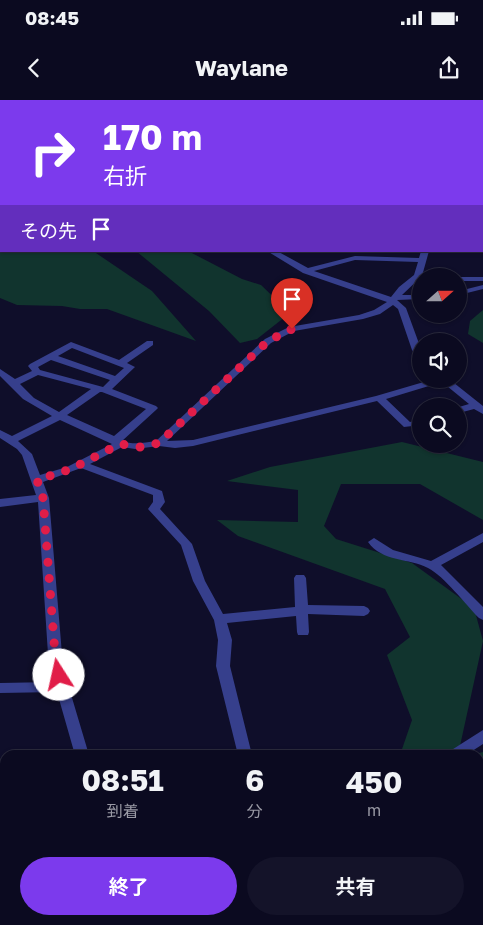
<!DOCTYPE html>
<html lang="ja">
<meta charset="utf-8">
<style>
body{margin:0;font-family:"Golos Text","Noto Sans JP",sans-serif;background:#141329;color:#f1f3f6;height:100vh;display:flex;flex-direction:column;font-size:19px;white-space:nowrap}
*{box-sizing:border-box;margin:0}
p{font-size:16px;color:#9a9aa5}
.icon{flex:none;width:28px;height:28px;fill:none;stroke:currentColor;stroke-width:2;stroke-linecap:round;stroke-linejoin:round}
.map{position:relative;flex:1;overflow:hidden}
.drawer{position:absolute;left:0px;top:650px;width:484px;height:175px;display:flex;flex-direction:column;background:#0b0a20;border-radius:15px 15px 0 0;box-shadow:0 1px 4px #0004,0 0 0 1px #2b2b3e}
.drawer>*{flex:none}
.guide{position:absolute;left:0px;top:0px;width:484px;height:152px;box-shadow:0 1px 4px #0004,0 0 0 1px #2b2b3e;background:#7c3aed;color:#fff;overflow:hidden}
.needle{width:32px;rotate:69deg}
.tools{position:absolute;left:412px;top:168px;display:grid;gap:10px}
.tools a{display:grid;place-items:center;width:55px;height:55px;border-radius:50%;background:#0b0a20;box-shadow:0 1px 4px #0004,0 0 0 1px #2b2b3e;font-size:25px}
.pin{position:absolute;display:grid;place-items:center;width:42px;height:42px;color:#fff;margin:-51px -21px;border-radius:50% 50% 50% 0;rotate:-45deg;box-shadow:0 0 5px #0007}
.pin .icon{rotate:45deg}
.me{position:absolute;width:55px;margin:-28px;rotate:350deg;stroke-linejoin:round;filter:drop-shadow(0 0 4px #0008)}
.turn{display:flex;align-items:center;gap:18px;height:105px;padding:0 20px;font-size:22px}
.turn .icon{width:65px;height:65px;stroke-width:2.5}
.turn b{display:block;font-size:35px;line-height:42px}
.then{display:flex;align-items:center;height:48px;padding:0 20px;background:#0003;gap:10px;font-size:19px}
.eta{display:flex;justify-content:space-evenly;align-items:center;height:85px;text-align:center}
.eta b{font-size:30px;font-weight:700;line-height:35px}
.button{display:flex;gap:10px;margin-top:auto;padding:10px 20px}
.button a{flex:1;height:58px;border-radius:30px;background:#7c3aed;color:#fff;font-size:20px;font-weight:700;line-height:58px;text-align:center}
.button a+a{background:#141329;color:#f1f3f6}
.status{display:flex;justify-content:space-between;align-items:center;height:35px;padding:0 25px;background:#0b0a20;direction:ltr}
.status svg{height:14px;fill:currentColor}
header{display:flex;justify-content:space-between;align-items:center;height:65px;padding:0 20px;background:#0b0a20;font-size:22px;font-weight:700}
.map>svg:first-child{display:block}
</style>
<div class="status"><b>08:45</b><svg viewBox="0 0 49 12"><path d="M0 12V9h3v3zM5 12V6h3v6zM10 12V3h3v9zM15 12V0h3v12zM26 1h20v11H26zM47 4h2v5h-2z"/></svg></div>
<header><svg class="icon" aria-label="back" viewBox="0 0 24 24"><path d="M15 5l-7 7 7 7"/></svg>Waylane<svg class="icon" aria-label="share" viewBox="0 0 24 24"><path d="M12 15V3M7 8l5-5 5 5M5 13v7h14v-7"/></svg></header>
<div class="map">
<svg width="483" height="825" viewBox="0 0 483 825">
<rect width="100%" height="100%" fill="#0f0e2a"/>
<g fill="#11342e">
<path d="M0 107 1 151H93L152 191 196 241 107 209H80L62 206 17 205 0 198Z"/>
<path d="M136 151H188L242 179 261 185 290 213 257 239 240 243 209 211Z"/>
<path d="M483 210V243L468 234 470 221Z"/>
<path d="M402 342 483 362V420L420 384H341L324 426 336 439 412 463 474 508 483 541 458 655H400L412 620 387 555 410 537 385 489 238 436 217 420 298 422V390L227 381 270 367Z"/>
<path d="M483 652V752L479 753V655H471Z"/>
</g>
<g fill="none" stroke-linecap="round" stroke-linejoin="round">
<g fill="#363f8c" fill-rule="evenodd">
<path d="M122 0H128L129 1H123Z"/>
<rect x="385" y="0" width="6" height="1"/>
<rect x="482" y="144" width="1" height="4"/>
<path d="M267 151H277L308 168 355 156 419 158 421 151H429L422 176 402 195H421V199L397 200 406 208 421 249V259L418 258 412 250 398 209 393 205 380 214 363 219 294 231 271 243 167 341 193 340 376 296 434 279H449L483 306V314L474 309 459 313V307L469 304 442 282 386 299 410 322 421 319V325L404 327 377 301 193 346 175 348 159 346 135 349 122 347 90 364 162 391 165 402 160 409 192 444 205 481 223 514 295 507 294 478 296 475H304L306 478 308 505 364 506 368 508 370 511 368 514 364 516 308 514 309 532 308 535H298L297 532 296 516 227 523 232 540 230 566 252 655H238L216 566 218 540 214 520 193 481 181 445 148 409 153 402V395L81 368 43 382 49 398 62 554 67 581 89 655H75L57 592 0 593V583L53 582 48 554 38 402 0 407V399L36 395 22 355 17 349 0 338V330L12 336 52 316 23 299 0 276V269L15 279 32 271 28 266 30 264 71 242 119 260 147 241H153V245L127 263 135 267 112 289 156 306 158 308 156 310 122 341C133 345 144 343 156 341L265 239 289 227 359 215 374 210 387 202 303 173ZM355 160 418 162 414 175 399 187 391 197 314 171ZM72 248 124 268 115 276 58 256ZM51 260 110 280 103 287 40 270 38 267ZM38 275 91 289 59 312 34 298 20 284ZM100 292H102L146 309 114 336 67 315ZM60 320 112 344 67 367 40 375 32 354 18 341Z"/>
<path d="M466 151H478L474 153Z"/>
<rect x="459" y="177" width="24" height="4"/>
<path d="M483 185V189L459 195V191Z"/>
<path d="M483 433V442L441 465 483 507V520L479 518C466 505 444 476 428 468 409 458 382 462 368 442L374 438 393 450 431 461Z"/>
<path d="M483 630V644L466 655H448L450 651Z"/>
<path d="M62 820H94L92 825H60Z"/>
<path d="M122 820H138L140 825H124Z"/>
<rect x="392" y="820" width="16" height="5"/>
</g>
</g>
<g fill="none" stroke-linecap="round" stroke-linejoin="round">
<path stroke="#e11d48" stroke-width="9" stroke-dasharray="0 16.2" d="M59 575 55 554 43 398 37 380 71 369 120 344 140 347 159 343 268 241 292 229"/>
</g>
</svg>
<div class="tools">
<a><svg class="needle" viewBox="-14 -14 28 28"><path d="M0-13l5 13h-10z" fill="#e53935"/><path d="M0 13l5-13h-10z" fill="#9a9aa5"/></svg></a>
<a><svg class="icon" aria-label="sound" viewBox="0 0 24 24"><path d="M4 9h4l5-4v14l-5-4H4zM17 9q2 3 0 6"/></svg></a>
<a><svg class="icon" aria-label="search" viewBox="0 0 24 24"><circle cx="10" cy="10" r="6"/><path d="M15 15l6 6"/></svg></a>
</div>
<div class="pin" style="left:292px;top:229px;background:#d93025"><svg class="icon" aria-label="arrive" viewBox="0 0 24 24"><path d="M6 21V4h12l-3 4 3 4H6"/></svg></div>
<svg class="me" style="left:59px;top:575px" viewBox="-20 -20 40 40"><circle r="19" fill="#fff"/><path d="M0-13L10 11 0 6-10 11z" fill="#e11d48"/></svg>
<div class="guide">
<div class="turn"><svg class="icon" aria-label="right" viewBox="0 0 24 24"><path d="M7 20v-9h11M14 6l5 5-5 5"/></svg><div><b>170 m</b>右折</div></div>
<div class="then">その先<svg class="icon" aria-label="arrive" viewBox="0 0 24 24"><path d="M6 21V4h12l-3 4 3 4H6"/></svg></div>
</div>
<section class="drawer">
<div class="eta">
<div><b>08:51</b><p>到着</p></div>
<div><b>6</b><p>分</p></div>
<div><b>450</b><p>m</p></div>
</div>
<div class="button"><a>終了</a><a>共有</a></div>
</section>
</div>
